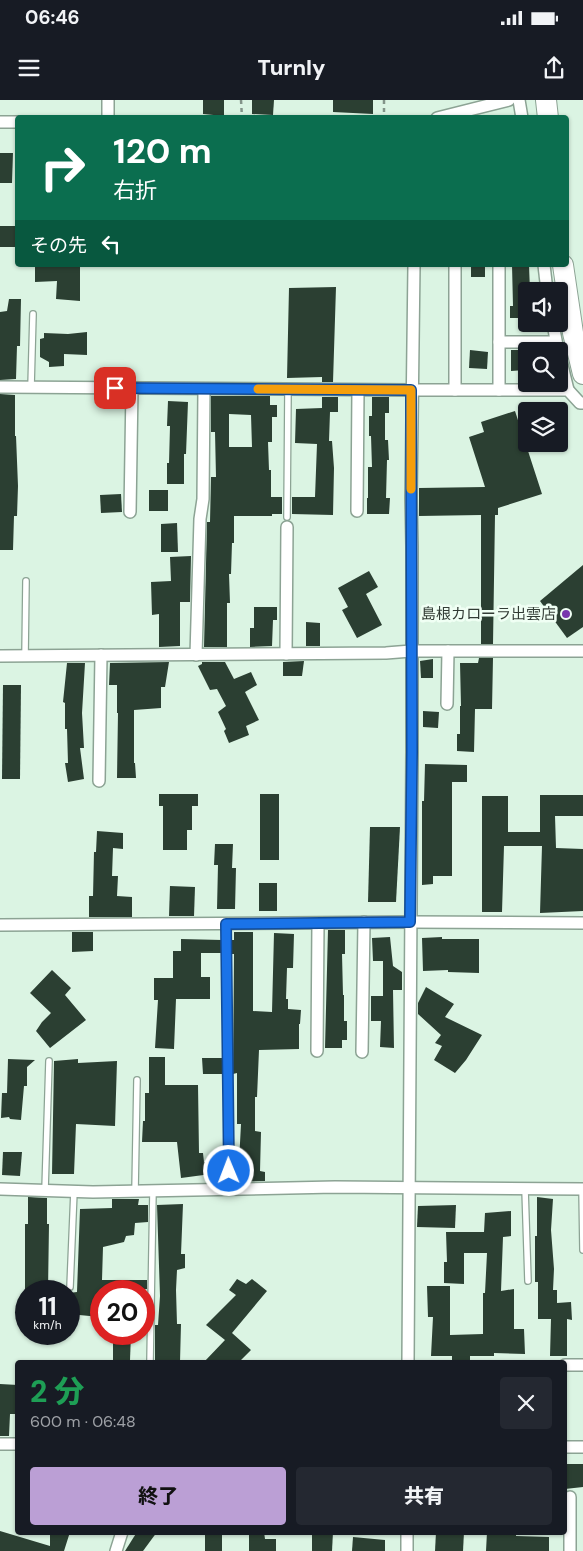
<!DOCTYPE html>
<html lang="ja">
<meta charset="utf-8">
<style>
body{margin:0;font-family:"DM Sans","Noto Sans JP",sans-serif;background:#242831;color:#f1f3f6;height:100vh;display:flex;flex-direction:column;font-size:19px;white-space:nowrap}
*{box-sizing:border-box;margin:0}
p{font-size:16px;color:#9ea1a6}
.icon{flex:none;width:28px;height:28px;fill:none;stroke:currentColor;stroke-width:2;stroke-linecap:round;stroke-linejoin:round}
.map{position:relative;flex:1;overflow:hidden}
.panel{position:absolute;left:15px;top:1260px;width:552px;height:175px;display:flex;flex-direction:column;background:#171b24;border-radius:5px;box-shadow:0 1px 4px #0004}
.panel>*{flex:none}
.hud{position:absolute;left:15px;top:15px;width:554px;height:152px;border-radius:5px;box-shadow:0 1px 4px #0004;background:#0b6e4f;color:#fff;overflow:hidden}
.controls{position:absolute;left:518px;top:182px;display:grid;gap:10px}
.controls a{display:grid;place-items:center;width:50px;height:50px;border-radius:5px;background:#171b24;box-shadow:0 1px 4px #0004;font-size:25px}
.speed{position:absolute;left:15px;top:1180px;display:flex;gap:10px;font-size:25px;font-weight:700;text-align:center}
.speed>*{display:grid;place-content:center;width:65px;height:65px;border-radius:50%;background:#171b24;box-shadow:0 1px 4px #0004;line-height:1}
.speed small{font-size:12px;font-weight:400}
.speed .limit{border:8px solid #d22;background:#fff;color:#111}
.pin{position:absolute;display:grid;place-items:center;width:42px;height:42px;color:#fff;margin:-21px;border-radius:10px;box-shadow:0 2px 8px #0006}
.me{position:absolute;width:55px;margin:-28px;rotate:359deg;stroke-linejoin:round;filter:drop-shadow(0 0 4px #0008)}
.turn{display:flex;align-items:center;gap:18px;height:105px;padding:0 15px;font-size:22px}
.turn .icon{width:65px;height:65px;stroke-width:2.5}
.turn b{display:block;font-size:35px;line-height:42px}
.then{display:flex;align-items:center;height:48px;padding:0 15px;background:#0003;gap:10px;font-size:19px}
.round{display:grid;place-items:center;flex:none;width:52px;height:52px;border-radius:5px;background:#242831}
.summary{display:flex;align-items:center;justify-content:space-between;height:85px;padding:0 15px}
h1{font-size:30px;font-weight:800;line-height:38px;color:#1e9e55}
.action{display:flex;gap:10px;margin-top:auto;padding:10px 15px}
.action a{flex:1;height:58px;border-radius:5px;background:#bb9fd5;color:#111;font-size:20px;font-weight:800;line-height:58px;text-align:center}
.action a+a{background:#242831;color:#f1f3f6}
.status{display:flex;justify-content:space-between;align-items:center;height:35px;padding:0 25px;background:#171b24;direction:ltr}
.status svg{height:14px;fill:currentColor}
header{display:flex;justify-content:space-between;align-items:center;height:65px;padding:0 15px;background:#171b24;font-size:22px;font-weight:800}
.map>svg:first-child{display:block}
</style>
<div class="status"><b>06:46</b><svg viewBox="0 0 49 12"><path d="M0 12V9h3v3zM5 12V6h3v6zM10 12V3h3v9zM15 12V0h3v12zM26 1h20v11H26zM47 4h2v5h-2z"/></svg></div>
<header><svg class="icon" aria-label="menu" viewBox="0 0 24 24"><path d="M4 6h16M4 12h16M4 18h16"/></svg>Turnly<svg class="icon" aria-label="share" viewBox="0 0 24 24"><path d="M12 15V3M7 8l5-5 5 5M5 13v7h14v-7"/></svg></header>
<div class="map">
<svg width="583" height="1451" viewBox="0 0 583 1451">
<rect width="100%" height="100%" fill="#dbf4e3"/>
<g fill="#2b3f32" fill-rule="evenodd">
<path d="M203 0H224V16L203 14Z"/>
<path d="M252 0H274L273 15 252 14Z"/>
<path d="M333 0H373V14L333 12Z"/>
<path d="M0 53H13L12 83H0Z"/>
<rect x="0" y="126" width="15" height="21"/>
<path d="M35 165H80V201L56 199 57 181 35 182Z"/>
<rect x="471" y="165" width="14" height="12"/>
<path d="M512 165H529L530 191H526V198L525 199V218H510V206H513Z"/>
<path d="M336 187 333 282H322V277L287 278 289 188Z"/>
<path d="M9 199H21L20 246H17L16 279 0 280V212L7 211Z"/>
<path d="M87 232V255L64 254V266L49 267V262L40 257V239L44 238V233L68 234Z"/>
<path d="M470 250 488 252 487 269 469 268Z"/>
<path d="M511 250H525V270L511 271Z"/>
<path d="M0 294 15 295V336H16L18 386 17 416H14L13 450H0Z"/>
<path d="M211 296H270V305H277V317H272V342H268L269 370H271V397H282V414H272V416H234V443H232L231 474H229L230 503H227V547H204L207 422H210L211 377H216L215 332H211ZM229 314 251 315 252 347H229Z"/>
<path d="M322 297H338V312H330L329 341H332L334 368 333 415 292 414V397H315L317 344 295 343 296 309 322 308Z"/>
<path d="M372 297H389V313H385V340H388L389 360H387L386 398H390L389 414H367V398H368V367H372L371 336H369V316H372Z"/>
<path d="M168 301 188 302 186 354H184V384H167V363H169L170 326H167Z"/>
<path d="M515 311 542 394 498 408V415H495L493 544H481V415L419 416V388L485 387 469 337 484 332 481 322Z"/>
<rect x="149" y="390" width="19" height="21"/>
<path d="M121 394 122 412 101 413 100 395Z"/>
<path d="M177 423 178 452H161V424Z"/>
<path d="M191 456 190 502H180V546L159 547V514L152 515 151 482 171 481 170 457Z"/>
<path d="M583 465V527L567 538 540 501Z"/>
<path d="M369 471 378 487 366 494 382 525 357 538 342 510 348 507 338 488Z"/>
<path d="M254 507H277V520H273L272 546 250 547V528H254Z"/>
<path d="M306 522 320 523V546H306Z"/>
<path d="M479 558H493L492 609H475L474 652 457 651V634H460V606H461L460 563H478Z"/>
<path d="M433 559V578H421L420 561Z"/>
<path d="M304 561 302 576H283V562Z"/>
<path d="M169 562 165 587H161V608L134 610V663H135L136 678H117L118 613H117V585H109L110 563Z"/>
<path d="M202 562H225L234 579 251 572 257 585 245 592 259 620 246 626 249 635 229 643 224 631 226 629 218 612 226 606 217 589 210 590 198 566 202 564Z"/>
<path d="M67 563H85L82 613 84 648H80L84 679 68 682 65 663H68L67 629H65V603L63 602Z"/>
<path d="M3 585H21L20 679H2Z"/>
<path d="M423 611 439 612 438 628 423 627Z"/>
<path d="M425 664 467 665V682H452V776H433V784L422 785V701H424Z"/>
<path d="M159 694H198V706H192V730H187V750H163V706H159Z"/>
<rect x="260" y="694" width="19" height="66"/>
<path d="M540 695H583V716H555L556 748 583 749V811L540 813 542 746H504L502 812H482V696H508V732H540Z"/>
<path d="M370 727H400L396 802H368Z"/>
<path d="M97 731 123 733V749L113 748 112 776H118L117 796 132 797V817H89V796H93L94 752H96Z"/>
<path d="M215 744H233L232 768H236L235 809H217L218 765H214Z"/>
<rect x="259" y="783" width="18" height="28"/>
<path d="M170 786 195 787 194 816H169Z"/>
<path d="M328 830H345V854H342L343 895H344V921H347V940H342V948H325Z"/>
<path d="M72 832H93V851L72 852Z"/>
<path d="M234 832H253V911L272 912 274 833 294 834 293 868H287L286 899H288V909L301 910 300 924H299V949L259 950 257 997H255V1031L261 1032 260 1071 265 1072V1081L235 1082 234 1062H239L241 1024H237V973L233 974 234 854H231V840H234Z"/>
<path d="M390 837 393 866 402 872V890H393L394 948 380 947 381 921H371V896H383V861H373L372 838Z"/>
<path d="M442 837V839H479V873L448 872V870L423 871 422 838Z"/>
<path d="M181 839 222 840V853H201V877H210V899H176L174 949 155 948 158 900H154V878H173V851H181Z"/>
<path d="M52 870 71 888 65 895 86 920 50 948 36 931 42 922 51 913 30 893Z"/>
<path d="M426 887 454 904 445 917 482 935 466 960 455 973 434 960 442 946 435 943 441 935 418 914V903Z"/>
<path d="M149 957H165V985H198L199 1053H203L204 1062 213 1064 211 1074 181 1078 177 1042H142L143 1021H145V993H149Z"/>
<path d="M202 958H223L224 974H203Z"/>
<path d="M8 959 35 960 27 967V986H24L21 1020 10 1019 9 1017 1 1018 2 993H7Z"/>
<path d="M78 959V963L117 961 115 1026 76 1024 74 1074H52L54 961Z"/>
<path d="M3 1052H22L20 1076 2 1075Z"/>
<path d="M28 1097 47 1098V1124H49L48 1191H25V1124H28Z"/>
<path d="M537 1097 553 1099 551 1130 554 1169 553 1190H557V1203L571 1202 572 1220 567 1219V1256H550L551 1219H538V1182H535V1136H537Z"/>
<path d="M112 1099H139L138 1105H148V1122L135 1123 134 1135 126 1136 124 1142 103 1147 102 1180H147V1189L130 1191H101L100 1217 69 1214V1193L77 1192 80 1109 112 1108Z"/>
<path d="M183 1104 181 1154H185V1168L177 1170 176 1190 177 1224H181L180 1262H155V1225H158L160 1196 157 1105Z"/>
<path d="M456 1105 455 1128 417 1127 418 1106Z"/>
<path d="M511 1111V1136L503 1137 501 1191 514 1189V1229H524L525 1254 494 1253V1256H470V1262H452V1256H431L433 1217H428L427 1186H450V1235L483 1234V1193H485L487 1153H464V1184L444 1183V1162H447L446 1132H484L485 1113Z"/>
<path d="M237 1179 246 1184 252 1179 267 1191 232 1233 251 1250 239 1262H204L225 1240 206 1225 236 1195 229 1190Z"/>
<path d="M113 1234H131L130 1260 113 1261Z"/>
<path d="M0 1284 18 1285V1314H10L9 1336H0Z"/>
<path d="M565 1364H583V1387L565 1389Z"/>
<path d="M0 1431 50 1446V1432H70L64 1451H0Z"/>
<path d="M137 1432H157L143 1451H125Z"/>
<path d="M249 1432H264L265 1439H276V1451H249Z"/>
<path d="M312 1432H333L332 1451H312Z"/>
<path d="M436 1432H464L463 1451H435Z"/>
<path d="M487 1432H516V1436L549 1437V1451H486Z"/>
<rect x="205" y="1434" width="17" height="17"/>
<path d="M353 1437 385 1440V1451H352Z"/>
</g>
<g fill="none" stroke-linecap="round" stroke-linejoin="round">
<g stroke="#8ca394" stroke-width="8">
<g id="lane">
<path d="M31 287 33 214"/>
<path d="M287 417 288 289"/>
<path d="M25 556 26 481"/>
<path d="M226 824 230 1090"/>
<path d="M525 1089 528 1181"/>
<path d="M582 1089 583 1150"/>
<path d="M45 1090 49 961"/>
<path d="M135 1091 137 980"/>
<path d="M70 1187 74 1091"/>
<path d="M150 1262 153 1091"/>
</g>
</g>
<g stroke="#8ca394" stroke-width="14">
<g id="street">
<path d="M108 0V18"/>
<path d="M519 0 522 18"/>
<path d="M437 18 509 0"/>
<path d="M0 22H18"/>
<path d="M544 165 547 191"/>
<path d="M553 224 558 251"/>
<path d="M499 242H550"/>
<path d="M559 253 568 290"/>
<path d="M0 287 411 290H568L580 303H583"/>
<path d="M455 290V165"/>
<path d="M499 290V165"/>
<path d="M357 411 358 290"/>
<path d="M130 412 132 288"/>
<path d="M286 554 287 427"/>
<path d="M196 555 200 419 203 399 204 289"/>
<path d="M0 556 386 553 411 551H583"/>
<path d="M447 604 448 551"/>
<path d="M99 681 101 555"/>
<path d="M0 825 410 822 583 823"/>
<path d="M317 951 318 823"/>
<path d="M362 952 364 822"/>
<path d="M0 1089 93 1092 335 1087 583 1089"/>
<path d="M408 1262 412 652V446L411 398 414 165"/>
<path d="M565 1265H583"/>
<path d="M0 1344H18"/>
<path d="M565 1347H583"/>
<path d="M570 1397V1451"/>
<path d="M116 1451 122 1432"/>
<path d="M407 1451V1432"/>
</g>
</g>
<g stroke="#8ca394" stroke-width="22">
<g id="highway">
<path d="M546 0 548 18"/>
<path d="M563 165 573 233 583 274"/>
</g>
</g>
<g stroke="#839489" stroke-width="2.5" stroke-dasharray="4 4" stroke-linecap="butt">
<path d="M241 0 242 18"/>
<path d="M384 0V18"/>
</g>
<use href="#lane" stroke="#fff" stroke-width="5.5"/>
<use href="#street" stroke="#fff" stroke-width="11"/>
<use href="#highway" stroke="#fff" stroke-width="20"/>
</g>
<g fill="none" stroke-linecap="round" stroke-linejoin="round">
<g stroke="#114b97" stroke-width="12">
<path id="route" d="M115 288 411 290 412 652 410 822 226 824 229 1071"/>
</g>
<use href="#route" stroke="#1a73e8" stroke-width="9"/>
<path stroke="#f59e0b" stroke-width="9" d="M258 289 411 290V389"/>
</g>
<circle fill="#7838ad" stroke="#f0fff4" stroke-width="2" cx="566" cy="514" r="5"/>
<g text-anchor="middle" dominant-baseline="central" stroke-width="5" stroke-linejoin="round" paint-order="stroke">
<g font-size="15" fill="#323c35" stroke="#f0fff4" text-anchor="end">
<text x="556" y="514">島根カローラ出雲店</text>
</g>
</g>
</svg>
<div class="controls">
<a><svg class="icon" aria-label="sound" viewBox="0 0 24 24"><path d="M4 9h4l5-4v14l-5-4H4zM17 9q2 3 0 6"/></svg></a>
<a><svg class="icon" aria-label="search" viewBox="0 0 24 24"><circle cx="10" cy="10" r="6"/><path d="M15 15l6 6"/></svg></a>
<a><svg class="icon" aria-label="layers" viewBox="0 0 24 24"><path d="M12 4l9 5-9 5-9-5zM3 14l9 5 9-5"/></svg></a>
</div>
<div class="speed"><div>11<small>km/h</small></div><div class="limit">20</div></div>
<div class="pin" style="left:115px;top:288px;background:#d93025"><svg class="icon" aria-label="arrive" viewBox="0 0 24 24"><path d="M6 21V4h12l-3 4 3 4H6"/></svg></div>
<svg class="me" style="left:229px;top:1071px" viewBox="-20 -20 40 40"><circle r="17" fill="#1a73e8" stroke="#fff" stroke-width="3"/><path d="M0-11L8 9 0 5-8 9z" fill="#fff"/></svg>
<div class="hud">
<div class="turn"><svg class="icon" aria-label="right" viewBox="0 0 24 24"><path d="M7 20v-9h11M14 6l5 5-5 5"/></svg><div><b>120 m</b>右折</div></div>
<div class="then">その先<svg class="icon" aria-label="left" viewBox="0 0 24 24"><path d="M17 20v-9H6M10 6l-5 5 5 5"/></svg></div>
</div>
<section class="panel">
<div class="summary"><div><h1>2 分</h1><p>600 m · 06:48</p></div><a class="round"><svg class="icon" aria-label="close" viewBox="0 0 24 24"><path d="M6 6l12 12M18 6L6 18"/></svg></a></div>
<div class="action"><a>終了</a><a>共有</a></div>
</section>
</div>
